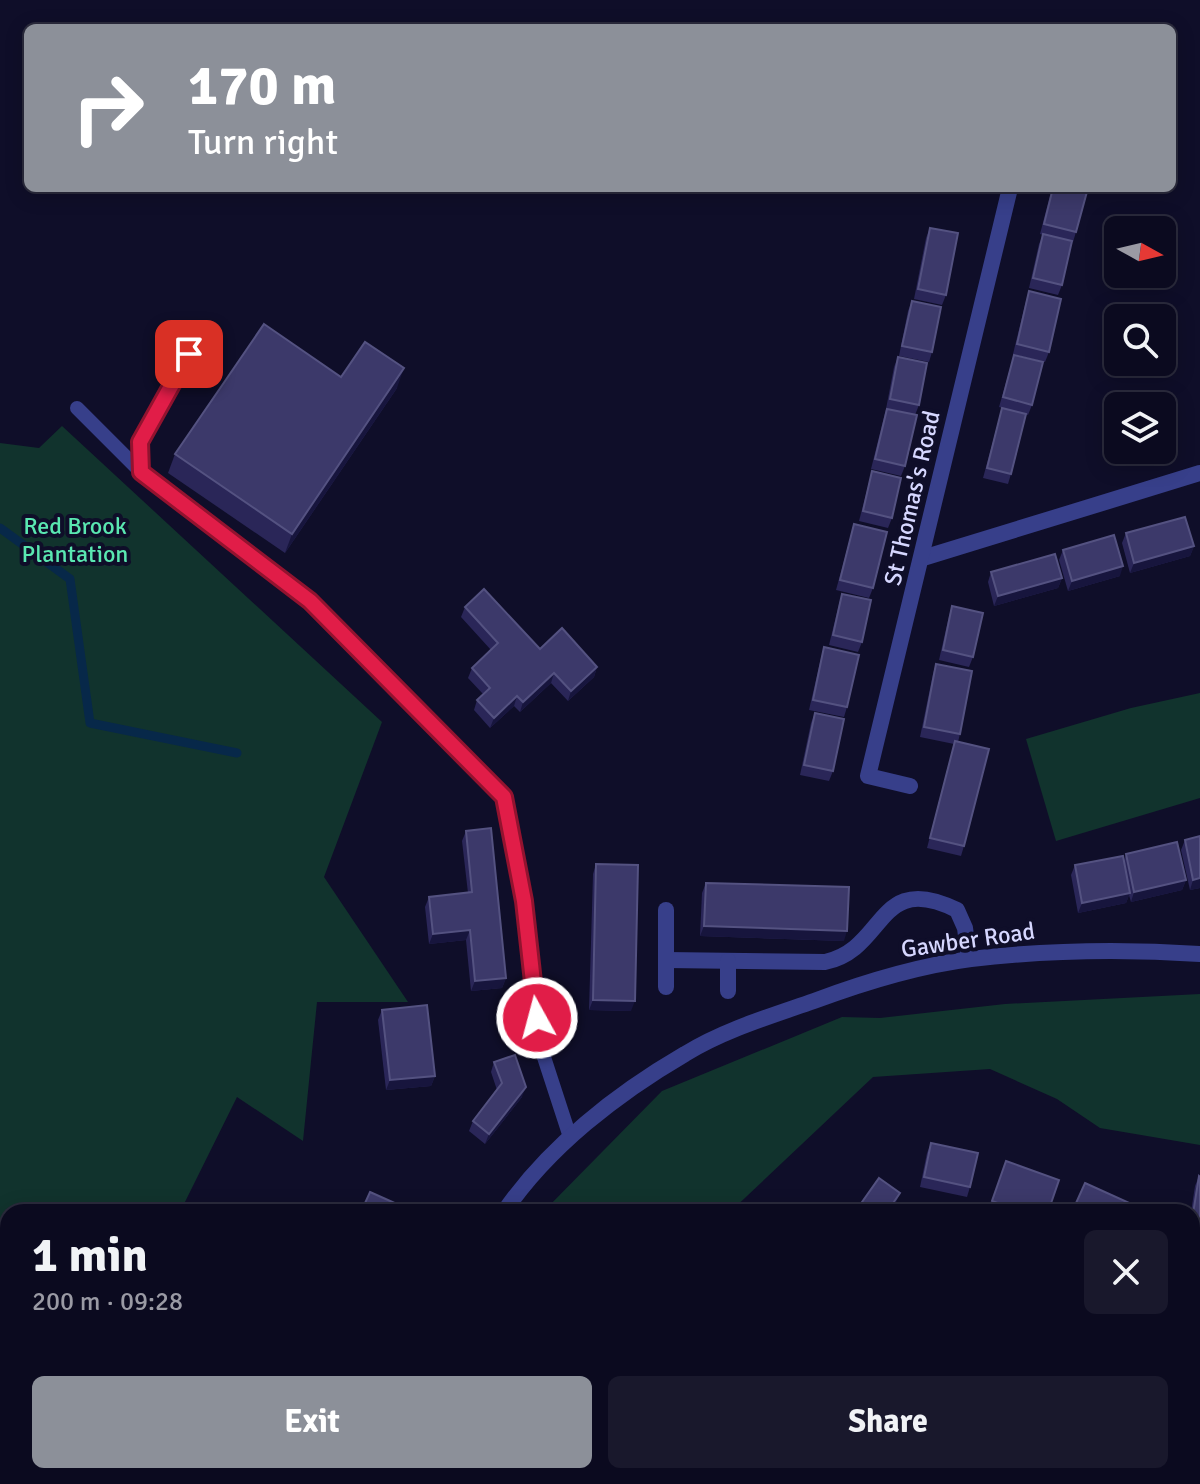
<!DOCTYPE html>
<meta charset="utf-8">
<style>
body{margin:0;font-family:Signika,sans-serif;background:#19182c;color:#f1f3f6;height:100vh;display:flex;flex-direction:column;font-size:30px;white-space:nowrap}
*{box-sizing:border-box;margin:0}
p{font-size:26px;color:#9a9aa4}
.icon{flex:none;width:44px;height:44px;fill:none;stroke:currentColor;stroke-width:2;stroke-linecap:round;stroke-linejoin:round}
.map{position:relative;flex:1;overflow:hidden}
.sheet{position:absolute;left:0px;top:1204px;width:1200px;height:280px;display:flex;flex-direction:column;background:#0b0a1f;border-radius:24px 24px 0 0;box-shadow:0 4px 20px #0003,0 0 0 2px #2b2b3d}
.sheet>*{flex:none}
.guide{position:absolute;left:24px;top:24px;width:1152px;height:168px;border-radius:12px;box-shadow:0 4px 20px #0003,0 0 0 2px #2b2b3d;background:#8c9099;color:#fff;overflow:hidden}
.needle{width:52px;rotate:98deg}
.controls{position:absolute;left:1104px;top:216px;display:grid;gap:16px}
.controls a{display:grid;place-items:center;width:72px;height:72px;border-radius:12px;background:#0b0a1f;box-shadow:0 4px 20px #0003,0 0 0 2px #2b2b3d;font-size:40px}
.pin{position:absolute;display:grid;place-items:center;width:68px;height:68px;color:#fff;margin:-34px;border-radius:16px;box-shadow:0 4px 12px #0006}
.me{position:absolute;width:88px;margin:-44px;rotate:353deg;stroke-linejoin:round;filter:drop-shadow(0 0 6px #0008)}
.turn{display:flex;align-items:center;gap:28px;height:168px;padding:0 32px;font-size:36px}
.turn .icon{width:104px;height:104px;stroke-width:2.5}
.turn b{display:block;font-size:56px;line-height:68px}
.round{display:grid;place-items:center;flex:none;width:84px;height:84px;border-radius:12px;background:#19182c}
.overview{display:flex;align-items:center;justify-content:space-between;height:136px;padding:0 32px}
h1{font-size:48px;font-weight:700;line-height:60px}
.cta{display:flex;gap:16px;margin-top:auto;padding:16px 32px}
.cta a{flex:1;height:92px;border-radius:12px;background:#8c9099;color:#fff;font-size:32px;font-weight:700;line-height:92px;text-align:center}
.cta a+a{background:#19182c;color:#f1f3f6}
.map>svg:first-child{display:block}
</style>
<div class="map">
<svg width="1200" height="1484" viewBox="0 0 1200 1484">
<rect width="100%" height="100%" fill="#0f0e29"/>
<g fill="#11332d">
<path d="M62 426 382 722 324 877 408 1002H317L303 1141 237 1097 180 1212H8V1421L0 1416V443L39 448Z"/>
<path d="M1200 693V798L1056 841 1026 739 1131 708Z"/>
<path d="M1200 994V1145L1100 1128 1057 1099 990 1069 873 1077 730 1212H543L662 1091 842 1017 880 1018 1005 1004Z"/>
<path d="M218 1476H341L335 1484H216Z"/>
<path d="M386 1476H451L442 1484H381Z"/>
</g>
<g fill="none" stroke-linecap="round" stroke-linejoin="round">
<path stroke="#072849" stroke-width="9" d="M0 528 70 579 90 723 237 753"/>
<g stroke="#373f8a" stroke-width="14">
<path d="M77 408 141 472 310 601 504 797 524 901 541 1048 570 1137"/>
<path d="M141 472 140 442 189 354"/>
<path d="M630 1476V1484"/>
<path d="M1076 1484 1077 1476"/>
</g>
<g stroke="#373f8a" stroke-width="16">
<path d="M923 558 1200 473"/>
<path d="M910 786 868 776 1010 188"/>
<path d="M666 960 825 962C887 949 876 870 957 910L965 928 969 959"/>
<path d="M666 987V910"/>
<path d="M728 991V961"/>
<path d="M791 1484 793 1476"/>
</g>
<g stroke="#373f8a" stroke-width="16">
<path d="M504 1212C548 1147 618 1093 685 1054 724 1030 771 1016 814 1001 865 982 916 966 971 959 1048 950 1123 949 1200 954"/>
<path d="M358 1484 364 1476"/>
</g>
</g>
<g fill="#2a2658">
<path d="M1052 188H1088L1076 232 1073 242H1072L1062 285 1058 295 1029 288 1039 244 1043 235 1040 234Z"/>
<path d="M930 228 946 295 942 305 914 299 926 238Z"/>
<path d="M1029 291 1049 352 1045 362 1013 354 1026 301Z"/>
<path d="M912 301 932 352 929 362 899 356 908 311Z"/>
<path d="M1014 355 1032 405 1028 415 1025 414 1011 474 1008 484 983 478 1002 408 999 407Z"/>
<path d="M898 357 919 405 915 415 905 466 901 476 871 469 886 409 894 367Z"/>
<path d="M341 377 397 388 285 553 168 473 175 454Z"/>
<path d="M1118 414V449L1112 425 1116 415Z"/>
<path d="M1118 450H1155L1120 459Z"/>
<path d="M872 471 892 518 888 528 859 521Z"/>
<path d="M854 524 873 588 869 598 836 590Z"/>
<path d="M1126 533 1194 546 1190 556 1130 573 1122 543Z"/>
<path d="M1063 550 1120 576 1068 591 1059 560Z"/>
<path d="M991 572 1062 578 1058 588 994 606 988 582Z"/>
<path d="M842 594 862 642 858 652 829 645 839 604Z"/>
<path d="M952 606 973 657 969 667 939 660 949 616Z"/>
<path d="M465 607 540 649 597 667 594 677 568 701 551 683 520 712 514 706 490 728 474 710 477 700 483 694 468 678 472 668 491 650 461 617Z"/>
<path d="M824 647 847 707 844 717 809 710 821 658Z"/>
<path d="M936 664 960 734 958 742 964 846 961 856 927 848 954 744 920 737 933 674Z"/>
<path d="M815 713 833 771 829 781 800 775 811 723Z"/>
<path d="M466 831 506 978 502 988 471 991 466 940 429 944 425 907 429 897 468 893 462 841Z"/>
<path d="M1185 840 1200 888 1190 890 1181 850Z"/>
<path d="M1126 854 1186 880 1182 890 1131 902 1129 895 1126 903 1078 913 1071 875 1075 865 1124 861Z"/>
<path d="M596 864 631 1011 589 1010 593 874Z"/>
<path d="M706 883 844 941 700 936 702 893Z"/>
<path d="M382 1010 435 1076 431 1086 386 1090 378 1020Z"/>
<path d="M494 1062 522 1097 485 1144 469 1131 473 1121 497 1090 491 1072Z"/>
<path d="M931 1143 970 1187 967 1197 920 1187 927 1153Z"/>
<path d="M1006 1161 1048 1212 988 1211Z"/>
<path d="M1199 1176 1200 1177V1251L1192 1249 1191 1212 1195 1186Z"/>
<path d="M1192 1268 1200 1270V1329L1198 1336 1192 1334Z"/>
<path d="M702 1476H740L736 1484H705L700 1482Z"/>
</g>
<g fill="#17153d">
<path d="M404 368 397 388 285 553 292 534Z"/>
<path d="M1176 436 1172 446 1162 448V439Z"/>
<path d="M1124 450H1155L1120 459Z"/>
<path d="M1194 546 1190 556 1130 573 1134 563Z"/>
<path d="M1123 566 1120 576 1068 591 1072 581Z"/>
<path d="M1062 578 1058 588 994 606 998 596Z"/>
<path d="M597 667 594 677 568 701 571 691Z"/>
<path d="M554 673 551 683 520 712 523 702Z"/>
<path d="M517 696 514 706 490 728 494 718Z"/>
<path d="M1200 878V888L1190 890 1193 880Z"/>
<path d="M1186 880 1182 890 1131 902 1134 892Z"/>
<path d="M1130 893 1126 903 1078 913 1082 903Z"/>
<path d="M704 926 847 931 844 941 700 936Z"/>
<path d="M470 930 466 940 429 944 433 934Z"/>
<path d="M506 978 502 988 471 991 475 981Z"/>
<path d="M593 1000 635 1001 631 1011 589 1010Z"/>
<path d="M435 1076 431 1086 386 1090 390 1080Z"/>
<path d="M526 1087 522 1097 485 1144 489 1134Z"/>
<path d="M900 1193 896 1203 890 1212H887Z"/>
<path d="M1141 1477 1170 1480 1169 1484H1138Z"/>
<path d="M550 1480 580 1484H548Z"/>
</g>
<g fill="#3c396a" stroke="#545281" stroke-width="2">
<path d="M1053 188H1088L1076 232 1044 224Z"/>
<path d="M930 228 958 233 946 295 918 289Z"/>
<path d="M1043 234 1072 241 1062 285 1033 278Z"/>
<path d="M1029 291 1061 299 1049 352 1017 344Z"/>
<path d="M912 301 941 307 932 352 902 346Z"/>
<path d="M264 324 341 377 365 342 404 368 292 534 175 454Z"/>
<path d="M1014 355 1043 362 1032 405 1003 397Z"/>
<path d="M898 357 927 363 919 405 890 399Z"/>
<path d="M1167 402 1176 436 1162 439V406H1151Z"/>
<path d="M1002 408 1026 414 1011 474 987 468Z"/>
<path d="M887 409 917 415 905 466 875 459Z"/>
<path d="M872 471 901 478 892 518 863 511Z"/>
<path d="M1185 517 1194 546 1134 563 1126 533Z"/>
<path d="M854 524 887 532 873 588 840 580Z"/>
<path d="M1114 535 1123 566 1072 581 1063 550Z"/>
<path d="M1055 554 1062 578 998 596 991 572Z"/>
<path d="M484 589 540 649 562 628 597 667 571 691 554 673 523 702 517 696 494 718 477 700 490 688 472 668 498 643 465 607Z"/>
<path d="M842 594 871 600 862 642 833 635Z"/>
<path d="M952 606 983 613 973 657 943 650Z"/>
<path d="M824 647 859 655 847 707 813 700Z"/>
<path d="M936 664 972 671 960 734 924 727Z"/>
<path d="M815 713 844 719 833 771 804 765Z"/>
<path d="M955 741 989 749 964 846 930 838Z"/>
<path d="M491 828 506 978 475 981 470 930 433 934 429 897 472 892 466 831Z"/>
<path d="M1200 836V878L1193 880 1185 840Z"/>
<path d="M1177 842 1186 880 1134 892 1126 854Z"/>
<path d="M1123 856 1130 893 1082 903 1075 865Z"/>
<path d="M596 864 638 865 635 1001 593 1000Z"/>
<path d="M706 883 849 887 847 931 704 926Z"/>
<path d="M427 1005 435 1076 390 1080 382 1010Z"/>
<path d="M515 1055 526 1087 489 1134 473 1121 502 1083 494 1062Z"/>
<path d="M931 1143 978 1153 970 1187 924 1177Z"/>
<path d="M1006 1161 1059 1180 1048 1212H1023L992 1201Z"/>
<path d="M1199 1176 1200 1177V1240L1192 1239V1220Z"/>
<path d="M879 1178 900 1193 887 1212H855Z"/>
<path d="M1085 1183 1136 1206 1134 1212H1072Z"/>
<path d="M370 1192 397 1204 393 1212H361Z"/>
<path d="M1192 1268 1200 1270V1325L1192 1324Z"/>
<path d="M0 1453 8 1456V1476H33L30 1484H0Z"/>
<path d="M550 1476H582L581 1484 550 1480Z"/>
<path d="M713 1476H739L736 1484H732Z"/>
<path d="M849 1476H887L897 1482 896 1484H844Z"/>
<path d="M1141 1476H1171L1170 1480Z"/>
<path d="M991 1480 1001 1484H989Z"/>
</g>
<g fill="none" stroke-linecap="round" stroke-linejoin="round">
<g stroke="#92132f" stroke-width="20">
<path id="route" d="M189 354 140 442 141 472 310 601 504 797 524 901 537 1018"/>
</g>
<use href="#route" stroke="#e11d48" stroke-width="14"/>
</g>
<g text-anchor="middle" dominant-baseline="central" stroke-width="8" stroke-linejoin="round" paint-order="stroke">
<g font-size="24" fill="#d6d7ff" stroke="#0f0e29">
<text transform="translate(912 498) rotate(-77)">St Thomas's Road</text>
<text transform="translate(968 940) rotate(-8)">Gawber Road</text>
</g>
<g font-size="24" fill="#5ae7b1" stroke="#0f0e29">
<text x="75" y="526">Red Brook<tspan x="75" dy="28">Plantation</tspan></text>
</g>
</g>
</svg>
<div class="controls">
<a><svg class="needle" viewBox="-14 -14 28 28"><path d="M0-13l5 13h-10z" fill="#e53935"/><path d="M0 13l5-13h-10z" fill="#9a9aa4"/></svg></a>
<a><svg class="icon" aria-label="search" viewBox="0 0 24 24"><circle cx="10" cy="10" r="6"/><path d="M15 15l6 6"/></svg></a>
<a><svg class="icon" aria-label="layers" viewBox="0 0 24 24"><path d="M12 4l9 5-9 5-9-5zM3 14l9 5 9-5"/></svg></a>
</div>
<div class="pin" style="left:189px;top:354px;background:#d93025"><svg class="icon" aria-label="arrive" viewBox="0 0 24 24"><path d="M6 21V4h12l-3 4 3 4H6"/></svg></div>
<svg class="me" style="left:537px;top:1018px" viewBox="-20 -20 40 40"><circle r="17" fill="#e11d48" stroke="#fff" stroke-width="3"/><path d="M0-11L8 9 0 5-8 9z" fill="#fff"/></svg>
<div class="guide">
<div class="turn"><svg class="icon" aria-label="right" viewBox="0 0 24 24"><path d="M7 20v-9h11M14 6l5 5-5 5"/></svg><div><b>170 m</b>Turn right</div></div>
</div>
<section class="sheet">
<div class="overview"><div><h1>1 min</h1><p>200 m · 09:28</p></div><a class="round"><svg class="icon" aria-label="close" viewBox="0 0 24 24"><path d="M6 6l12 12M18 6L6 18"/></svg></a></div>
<div class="cta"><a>Exit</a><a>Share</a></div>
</section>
</div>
